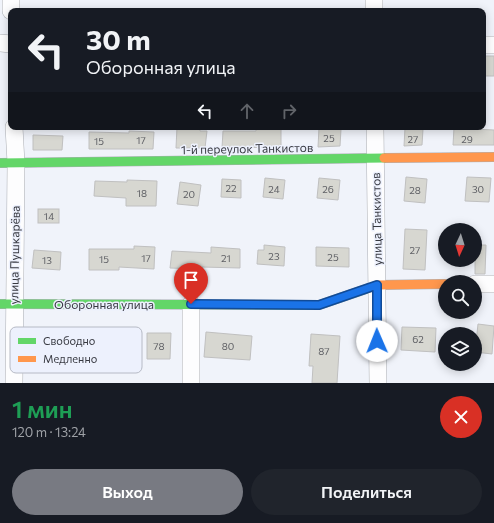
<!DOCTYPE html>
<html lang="ru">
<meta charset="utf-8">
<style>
body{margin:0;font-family:Commissioner,sans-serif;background:#20242c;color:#f1f3f6;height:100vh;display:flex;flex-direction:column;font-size:15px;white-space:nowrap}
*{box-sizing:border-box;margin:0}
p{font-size:13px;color:#9ea1a6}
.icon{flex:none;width:22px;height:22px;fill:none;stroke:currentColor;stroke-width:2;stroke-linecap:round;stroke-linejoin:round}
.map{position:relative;height:383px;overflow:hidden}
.drawer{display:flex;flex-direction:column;background:#171b24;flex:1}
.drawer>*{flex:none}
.banner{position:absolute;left:8px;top:8px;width:478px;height:122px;border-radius:8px;box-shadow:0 2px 10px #0003;background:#171b24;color:#f1f3f6;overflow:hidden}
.needle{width:26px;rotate:184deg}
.tools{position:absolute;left:438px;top:223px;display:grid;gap:8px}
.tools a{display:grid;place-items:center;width:44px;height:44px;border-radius:50%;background:#171b24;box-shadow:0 2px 10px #0003;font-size:20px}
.pin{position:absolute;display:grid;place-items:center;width:34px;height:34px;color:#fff;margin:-41px -17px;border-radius:50% 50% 50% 0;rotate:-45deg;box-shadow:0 0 4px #0007}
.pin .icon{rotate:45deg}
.me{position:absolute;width:44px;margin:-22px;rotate:359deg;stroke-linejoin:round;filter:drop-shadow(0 0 3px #0008)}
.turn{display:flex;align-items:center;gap:14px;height:84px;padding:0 12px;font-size:18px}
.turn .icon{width:52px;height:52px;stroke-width:2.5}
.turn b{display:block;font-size:28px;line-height:34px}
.lanes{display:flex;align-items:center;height:38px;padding:0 12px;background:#0003;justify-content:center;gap:20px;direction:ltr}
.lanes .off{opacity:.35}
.round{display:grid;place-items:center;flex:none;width:42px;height:42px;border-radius:21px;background:#20242c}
.head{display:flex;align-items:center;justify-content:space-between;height:68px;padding:0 12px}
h1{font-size:24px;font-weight:600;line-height:30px;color:#1e9e55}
.action{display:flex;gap:8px;margin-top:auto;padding:8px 12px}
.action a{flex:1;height:46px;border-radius:24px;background:#787a82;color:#fff;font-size:16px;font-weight:600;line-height:46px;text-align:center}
.action a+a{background:#20242c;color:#f1f3f6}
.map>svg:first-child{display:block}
</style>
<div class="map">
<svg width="494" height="383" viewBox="0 0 494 383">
<rect width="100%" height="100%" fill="#f0f3fa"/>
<g fill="#d7d7d1" stroke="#c0c0c0">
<rect x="483" y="56" width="11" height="20"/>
<path d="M177 127 200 128V131H207L205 148H176Z"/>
<path d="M256 127H281V147L222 148 223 131H256Z"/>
<path d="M319 128 341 129 340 146 318 147Z"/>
<path d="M405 128 423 129 422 145 404 146Z"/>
<path d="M454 128 494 130V145H453Z"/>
<path d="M129 131 154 132 153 149H89V132L129 133Z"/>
<path d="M33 135 63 136 62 150H33Z"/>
<path d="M406 177 427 179 425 203 404 201Z"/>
<path d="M467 177 491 178 489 202 465 201Z"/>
<path d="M265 178 285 180 283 199 263 197Z"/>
<path d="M319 178 340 180 338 200 317 198Z"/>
<path d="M222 179 241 180V198L221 197Z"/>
<path d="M127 180 157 181 156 206H126V198L94 196 95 181 127 182Z"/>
<path d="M180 182 201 185 198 206 177 204Z"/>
<rect x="38" y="209" width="21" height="14"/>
<path d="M405 229 427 230 425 270 403 269Z"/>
<path d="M264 245 285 247 284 266 257 264 258 250H264Z"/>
<path d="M475 245H486L485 274H475Z"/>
<path d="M134 246 155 247 154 269 119 267V270H89V249H134Z"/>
<path d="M211 247 240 249V268L202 267V269L170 268 172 251 211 253Z"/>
<path d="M316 247 349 248V267L316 266Z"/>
<path d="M34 250 61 252 60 270 32 268Z"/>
<path d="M478 324 494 326 492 354 475 352Z"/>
<path d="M402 327 436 328 435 352 401 350Z"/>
<path d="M206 332 252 336 250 360 204 357Z"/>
<path d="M147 333H171L170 359H147Z"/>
<path d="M311 334 340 336 337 383H312L313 366H309Z"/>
</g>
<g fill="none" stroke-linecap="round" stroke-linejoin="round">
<g stroke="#aaadb3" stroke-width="18">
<g id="street">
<path d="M11 0V11"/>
<path d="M374 0V11"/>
<path d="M0 43 11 44"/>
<path d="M483 45H494"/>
<path d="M375 127 378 383"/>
<path d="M475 284H494"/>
<path d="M191 304V383"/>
<path d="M14 383 16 163 14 127"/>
</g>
</g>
<g stroke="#aaadb3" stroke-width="10">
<g id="fast">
<path d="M0 163 384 158"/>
<path d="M0 304 319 305 369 288"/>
</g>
</g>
<g stroke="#aaadb3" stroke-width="10">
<g id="slow">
<path d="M384 158 494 157"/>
<path d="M369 288 377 285 445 284"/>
</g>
</g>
<use href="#street" stroke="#fdfdfe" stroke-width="17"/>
<use href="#fast" stroke="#63d668" stroke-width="9"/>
<use href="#slow" stroke="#ff974d" stroke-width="9"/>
</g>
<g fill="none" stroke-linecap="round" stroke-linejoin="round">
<g stroke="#114b97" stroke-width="10">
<path id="route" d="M191 304 319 305 377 285V341"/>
</g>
<use href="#route" stroke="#1a73e8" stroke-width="7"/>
</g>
<g text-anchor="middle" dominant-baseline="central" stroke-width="3" stroke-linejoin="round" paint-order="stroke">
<g font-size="10" fill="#5f6065">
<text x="329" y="138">25</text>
<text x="413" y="139">27</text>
<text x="467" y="139">29</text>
<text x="141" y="140">17</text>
<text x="99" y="141">15</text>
<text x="231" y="188">22</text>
<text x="274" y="189">24</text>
<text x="328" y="189">26</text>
<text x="478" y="189">30</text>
<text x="415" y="190">28</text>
<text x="142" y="193">18</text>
<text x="189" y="194">20</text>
<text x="49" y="216">14</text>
<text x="415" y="250">27</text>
<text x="274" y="256">23</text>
<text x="333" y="257">25</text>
<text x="146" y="258">17</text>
<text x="226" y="258">21</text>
<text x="104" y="259">15</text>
<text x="47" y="260">13</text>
<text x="418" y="339">62</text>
<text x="159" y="346">78</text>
<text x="228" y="346">80</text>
<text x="324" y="351">87</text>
</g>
<g font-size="12" fill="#373941" stroke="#edf1fd">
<text transform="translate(247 148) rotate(-1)">1-й переулок Танкистов</text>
<text transform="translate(376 219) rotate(-91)">улица Танкистов</text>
<text transform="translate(14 255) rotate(-89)">улица Пушкарёва</text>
<text x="104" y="304">Оборонная улица</text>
</g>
</g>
<rect x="10" y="327" width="132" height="46" rx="6" fill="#edf1fd" stroke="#b6bac5" stroke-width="1"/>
<rect x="18" y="338" width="18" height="6" fill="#63d668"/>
<rect x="18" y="356" width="18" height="6" fill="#ff974d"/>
<g font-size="11" fill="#373941">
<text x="43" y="345">Свободно</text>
<text x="43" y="363">Медленно</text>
</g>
</svg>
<div class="tools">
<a><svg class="needle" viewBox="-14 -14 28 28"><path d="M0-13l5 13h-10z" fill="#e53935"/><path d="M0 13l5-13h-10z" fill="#9ea1a6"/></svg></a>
<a><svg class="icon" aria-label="search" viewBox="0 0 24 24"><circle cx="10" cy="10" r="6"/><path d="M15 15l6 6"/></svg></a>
<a><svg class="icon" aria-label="layers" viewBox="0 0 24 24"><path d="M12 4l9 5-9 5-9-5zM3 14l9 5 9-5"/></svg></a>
</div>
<div class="pin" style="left:191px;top:304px;background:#d93025"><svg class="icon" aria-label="arrive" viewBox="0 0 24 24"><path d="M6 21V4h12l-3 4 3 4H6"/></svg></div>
<svg class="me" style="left:377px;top:341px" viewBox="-20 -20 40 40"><circle r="19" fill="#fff"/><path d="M0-13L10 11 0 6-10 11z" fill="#1a73e8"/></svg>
<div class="banner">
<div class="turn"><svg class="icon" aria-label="left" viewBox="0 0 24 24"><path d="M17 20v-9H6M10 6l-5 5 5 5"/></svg><div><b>30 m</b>Оборонная улица</div></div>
<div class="lanes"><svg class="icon" aria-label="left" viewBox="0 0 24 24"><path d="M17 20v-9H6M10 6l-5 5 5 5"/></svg><svg class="icon off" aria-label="ahead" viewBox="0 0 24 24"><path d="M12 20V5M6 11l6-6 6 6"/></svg><svg class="icon off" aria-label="right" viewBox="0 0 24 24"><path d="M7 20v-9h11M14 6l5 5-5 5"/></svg></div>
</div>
</div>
<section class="drawer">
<div class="head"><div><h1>1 мин</h1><p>120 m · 13:24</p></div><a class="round" style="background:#d93025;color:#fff"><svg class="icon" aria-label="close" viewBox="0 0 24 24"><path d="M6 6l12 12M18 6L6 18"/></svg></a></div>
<div class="action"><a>Выход</a><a>Поделиться</a></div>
</section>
